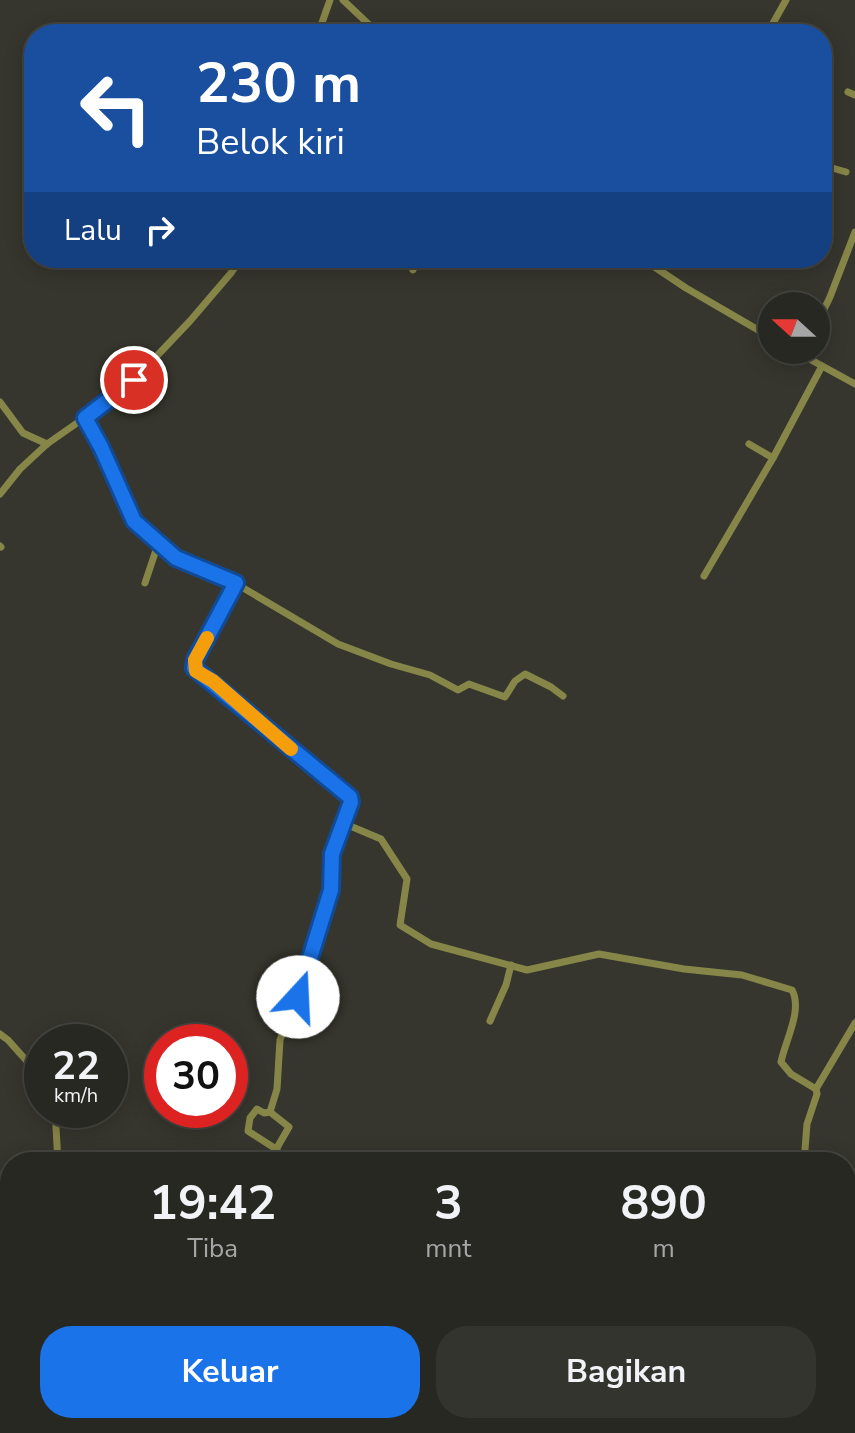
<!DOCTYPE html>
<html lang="id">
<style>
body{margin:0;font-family:"Nunito Sans",sans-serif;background:#34342f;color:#f1f3f6;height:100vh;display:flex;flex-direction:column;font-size:30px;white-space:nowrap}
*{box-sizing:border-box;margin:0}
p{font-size:26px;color:#a5a6a5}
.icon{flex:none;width:44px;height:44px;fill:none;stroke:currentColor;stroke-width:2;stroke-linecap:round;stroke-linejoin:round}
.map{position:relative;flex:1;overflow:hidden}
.side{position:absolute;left:0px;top:1152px;width:856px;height:282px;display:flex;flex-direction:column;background:#282822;border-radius:32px 32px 0 0;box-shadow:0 4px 20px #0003,0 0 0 2px #444440}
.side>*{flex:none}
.hud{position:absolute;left:24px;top:24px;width:808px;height:244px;border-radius:32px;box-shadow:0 4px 20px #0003,0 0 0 2px #444440;background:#1a4fa0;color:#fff;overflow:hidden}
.needle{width:52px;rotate:291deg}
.fabs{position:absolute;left:758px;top:292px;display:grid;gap:16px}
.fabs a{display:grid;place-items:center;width:72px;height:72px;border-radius:50%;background:#282822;box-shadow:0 4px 20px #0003,0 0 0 2px #444440;font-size:40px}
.speed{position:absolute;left:24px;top:1024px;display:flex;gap:16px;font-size:40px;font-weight:700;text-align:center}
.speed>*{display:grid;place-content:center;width:104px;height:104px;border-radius:50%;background:#282822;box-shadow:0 4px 20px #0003,0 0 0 2px #444440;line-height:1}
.speed small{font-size:20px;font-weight:400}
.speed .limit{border:12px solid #d22;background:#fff;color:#111}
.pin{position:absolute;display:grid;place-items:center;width:68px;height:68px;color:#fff;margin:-34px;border:4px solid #fff;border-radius:50%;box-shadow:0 2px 8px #0007}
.me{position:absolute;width:88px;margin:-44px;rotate:20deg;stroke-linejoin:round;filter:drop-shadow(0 0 6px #0008)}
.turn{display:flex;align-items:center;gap:28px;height:168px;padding:0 40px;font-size:36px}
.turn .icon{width:104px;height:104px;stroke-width:2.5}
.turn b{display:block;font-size:56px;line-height:68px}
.then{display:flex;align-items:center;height:76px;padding:0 40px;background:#0003;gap:16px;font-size:30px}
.eta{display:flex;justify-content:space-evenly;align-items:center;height:136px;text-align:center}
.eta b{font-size:48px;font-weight:700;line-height:56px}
.cta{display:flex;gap:16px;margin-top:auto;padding:16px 40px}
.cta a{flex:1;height:92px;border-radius:32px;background:#1a73e8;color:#fff;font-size:32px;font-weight:700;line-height:92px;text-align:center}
.cta a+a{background:#34342f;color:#f1f3f6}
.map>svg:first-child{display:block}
</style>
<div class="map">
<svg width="855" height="1433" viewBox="0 0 855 1433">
<rect width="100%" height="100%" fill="#36362e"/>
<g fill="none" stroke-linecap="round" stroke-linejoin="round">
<g stroke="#868648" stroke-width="7">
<path d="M343 0 379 34"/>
<path d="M318 34 330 0"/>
<path d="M767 34 786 0"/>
<path d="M848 92 855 95"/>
<path d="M822 165 846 172"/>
<path d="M641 258 686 288 772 338"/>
<path d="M413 270 417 258"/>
<path d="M816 326 830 297 855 232"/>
<path d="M793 350 855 384"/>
<path d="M0 402 23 433 47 444"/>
<path d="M85 418 101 447 134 521 176 558 223 576 338 644 391 664 430 675 458 690 469 684 505 697 515 681 525 674 551 687 563 696"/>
<path d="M749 444 773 458"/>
<path d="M0 494 20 469 47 444 117 395 134 380 190 321 231 273 241 258"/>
<path d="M0 546 1 547"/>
<path d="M704 576 773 458 822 366"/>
<path d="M145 583 158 544"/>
<path d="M236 583 195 660 194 668 256 717 302 760 348 794 351 802 343 823 381 839 407 879 400 925 431 944 527 970 599 954 684 969 742 975 792 990C803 1010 785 1041 781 1062L791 1074 816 1089 817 1094 807 1124 804 1162"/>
<path d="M490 1021 506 985 511 965"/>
<path d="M0 1034 8 1040 42 1078"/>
<path d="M816 1089 855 1023"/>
<path d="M55 1110 58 1162"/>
<path d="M270 1112 264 1113 257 1109 250 1118 248 1131 276 1149"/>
<path d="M273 1162 278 1146 289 1127 270 1112 277 1089 280 1040 313 955 331 890V856L343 823"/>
<path d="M846 1189 855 1192"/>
<path d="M334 1424 342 1433"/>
<path d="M204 1433 209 1424"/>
<path d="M654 1433 666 1424"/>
</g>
</g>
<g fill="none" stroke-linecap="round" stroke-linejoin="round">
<g stroke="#114b97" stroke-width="20">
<path id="route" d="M134 380 85 418 101 447 134 521 176 558 236 583 195 660 194 668 350 797 351 802 332 854 331 890 298 997"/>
</g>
<use href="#route" stroke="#1a73e8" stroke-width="14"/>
<path stroke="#f59e0b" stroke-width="14" d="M207 638 195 660 196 671 213 681 291 749"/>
</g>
</svg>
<div class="fabs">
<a><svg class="needle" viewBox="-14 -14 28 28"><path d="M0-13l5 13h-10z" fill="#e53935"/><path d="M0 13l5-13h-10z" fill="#a5a6a5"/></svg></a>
</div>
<div class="speed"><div>22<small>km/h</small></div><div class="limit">30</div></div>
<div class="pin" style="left:134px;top:380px;background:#d93025"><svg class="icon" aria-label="arrive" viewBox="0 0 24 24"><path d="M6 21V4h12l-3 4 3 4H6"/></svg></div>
<svg class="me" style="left:298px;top:997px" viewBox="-20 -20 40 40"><circle r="19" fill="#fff"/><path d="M0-13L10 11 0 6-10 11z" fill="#1a73e8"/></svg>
<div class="hud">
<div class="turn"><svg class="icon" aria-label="left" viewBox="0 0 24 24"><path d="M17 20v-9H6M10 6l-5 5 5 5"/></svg><div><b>230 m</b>Belok kiri</div></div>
<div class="then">Lalu<svg class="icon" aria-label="right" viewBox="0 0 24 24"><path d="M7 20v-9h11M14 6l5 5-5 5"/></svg></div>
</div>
<section class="side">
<div class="eta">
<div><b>19:42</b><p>Tiba</p></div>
<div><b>3</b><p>mnt</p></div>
<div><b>890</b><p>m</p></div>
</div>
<div class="cta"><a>Keluar</a><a>Bagikan</a></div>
</section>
</div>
